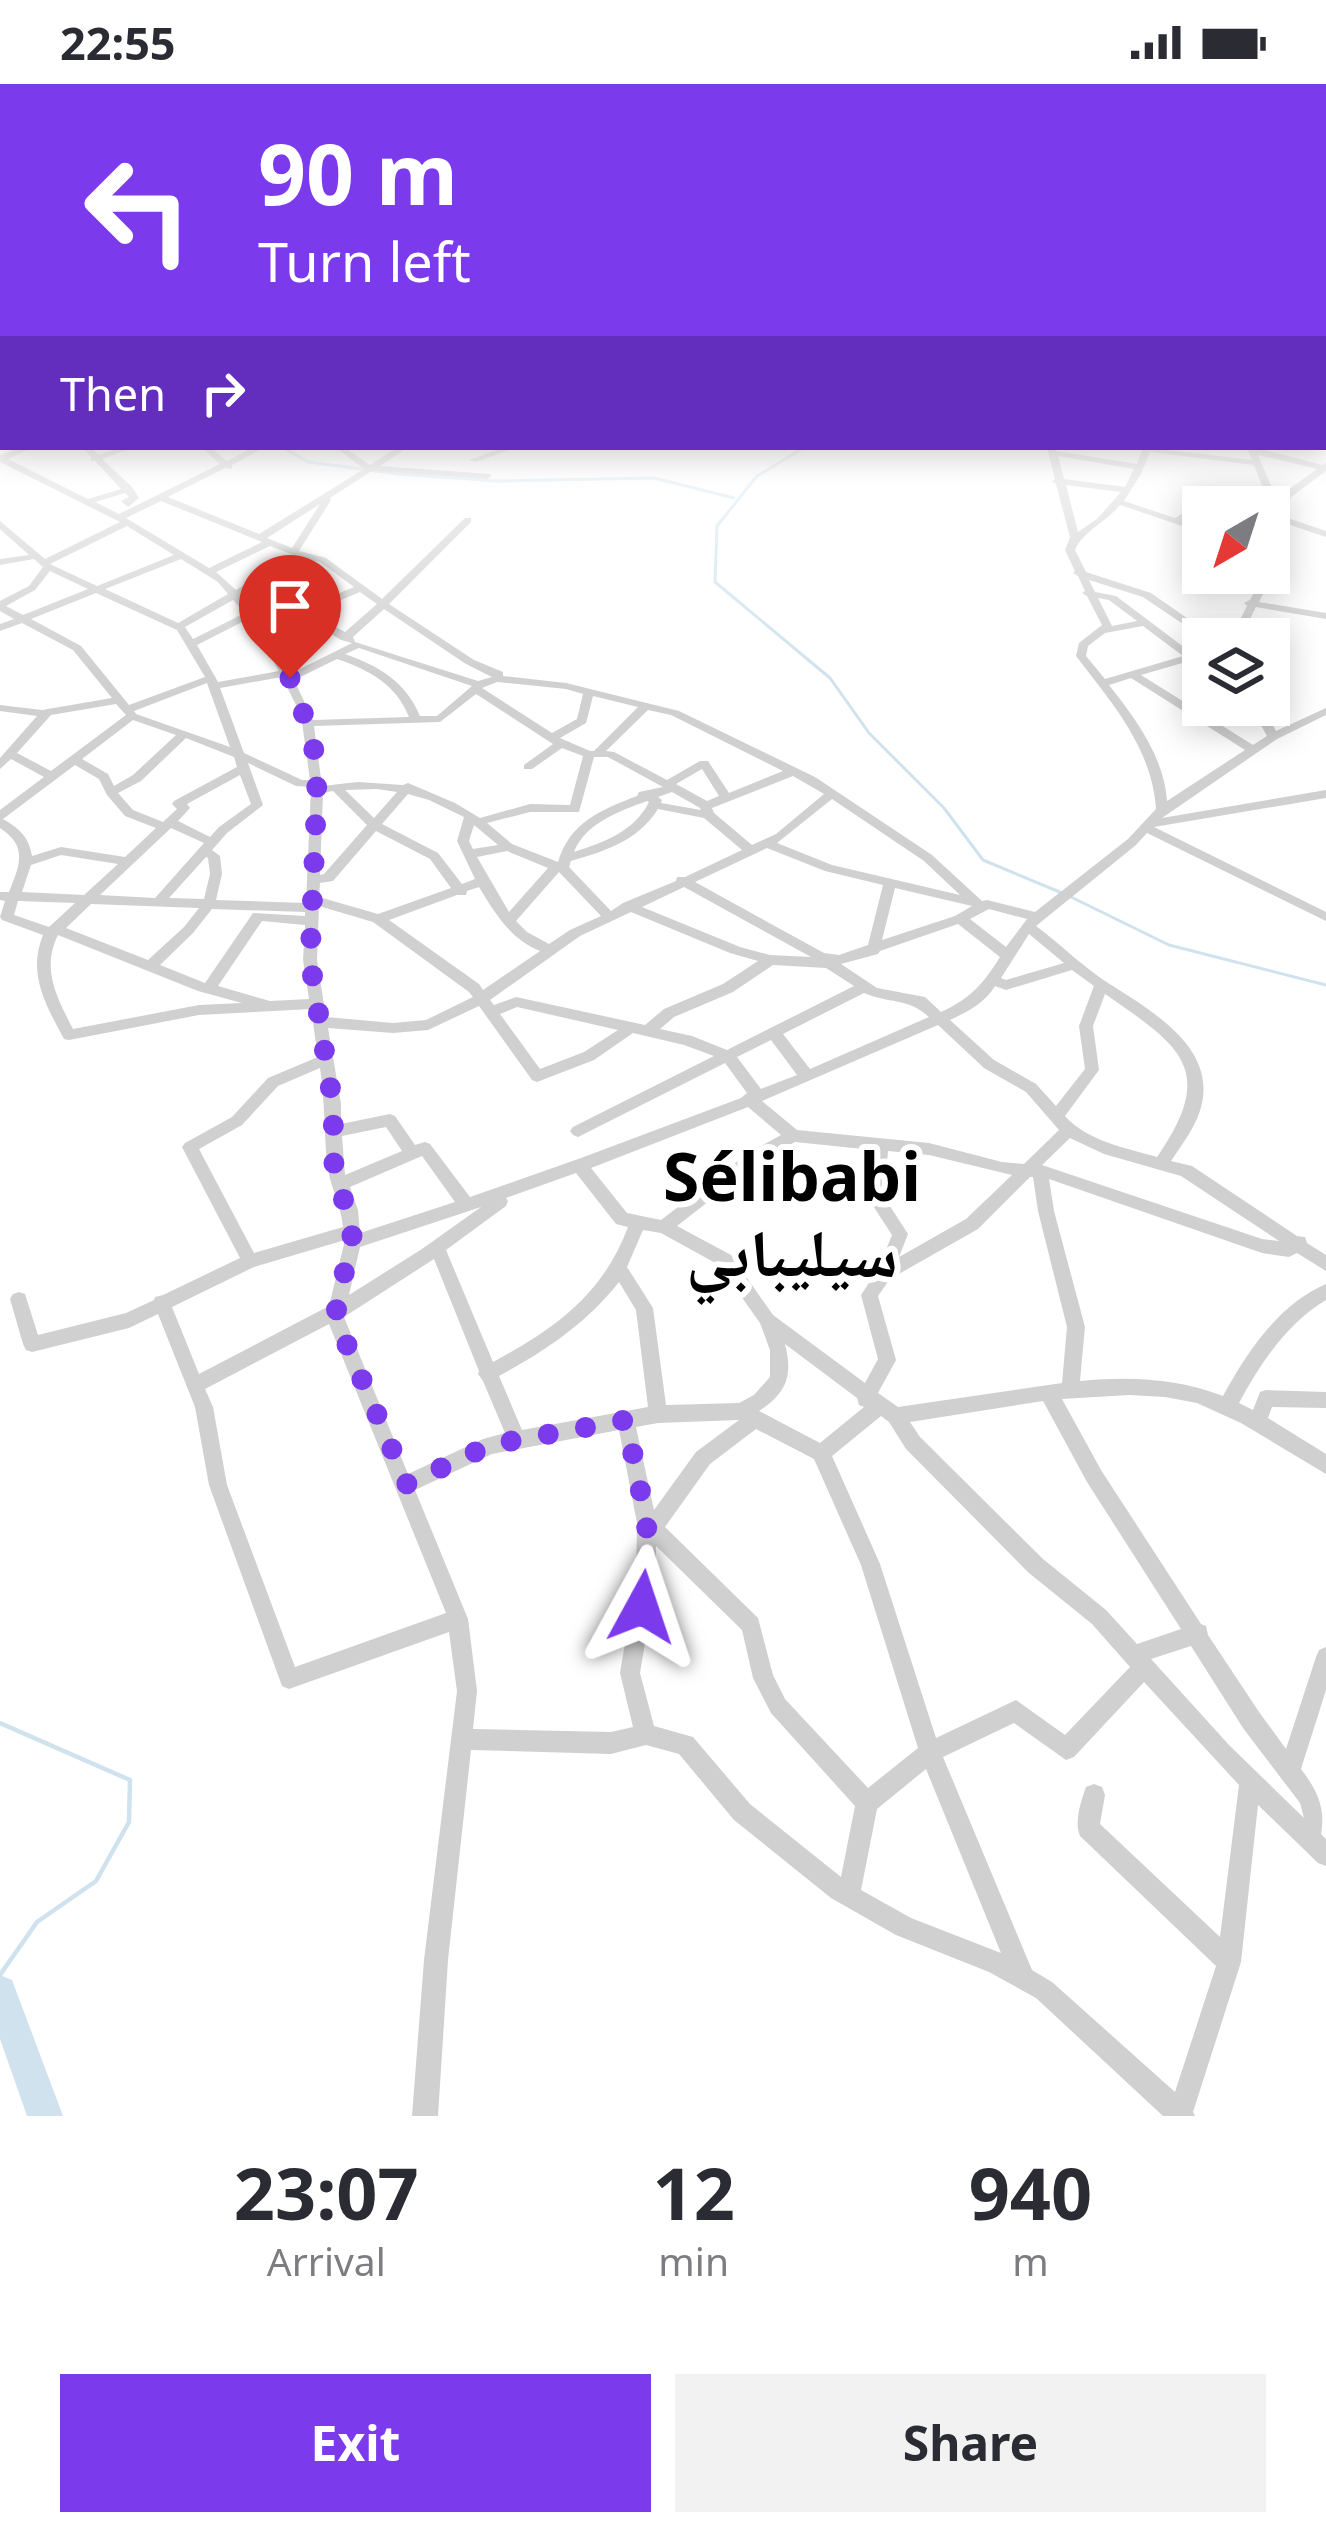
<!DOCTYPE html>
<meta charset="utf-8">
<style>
body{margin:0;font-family:"Noto Sans","Noto Naskh Arabic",sans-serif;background:#f2f2f3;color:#2b2b33;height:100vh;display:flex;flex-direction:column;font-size:45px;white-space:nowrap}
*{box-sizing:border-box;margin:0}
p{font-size:39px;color:#7c7c81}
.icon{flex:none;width:66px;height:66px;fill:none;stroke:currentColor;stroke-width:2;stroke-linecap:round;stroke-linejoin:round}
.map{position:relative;height:2032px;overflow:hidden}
.sheet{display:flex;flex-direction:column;background:#fff;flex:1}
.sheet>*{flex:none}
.top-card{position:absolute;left:0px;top:0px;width:1326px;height:366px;box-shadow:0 6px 30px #0003;background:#7c3aed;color:#fff;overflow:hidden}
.needle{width:78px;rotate:219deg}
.fabs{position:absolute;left:1182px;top:402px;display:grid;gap:24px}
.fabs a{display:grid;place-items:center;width:108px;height:108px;border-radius:0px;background:#fff;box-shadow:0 6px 30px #0003;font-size:60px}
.pin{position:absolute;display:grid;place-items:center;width:102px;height:102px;color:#fff;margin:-123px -51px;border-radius:50% 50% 50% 0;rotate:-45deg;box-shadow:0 0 12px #0007}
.pin .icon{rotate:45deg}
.me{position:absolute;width:132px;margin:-66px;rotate:5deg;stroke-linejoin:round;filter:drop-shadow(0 0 9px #0008)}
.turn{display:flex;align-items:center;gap:42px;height:252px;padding:0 60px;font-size:54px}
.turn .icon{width:156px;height:156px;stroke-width:2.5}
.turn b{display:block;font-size:84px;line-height:102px}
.then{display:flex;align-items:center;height:114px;padding:0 60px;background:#0003;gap:24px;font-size:45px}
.eta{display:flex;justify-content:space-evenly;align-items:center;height:204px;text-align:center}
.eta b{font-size:72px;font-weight:700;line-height:84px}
.button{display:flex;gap:24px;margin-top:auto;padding:24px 60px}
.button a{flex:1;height:138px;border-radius:0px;background:#7c3aed;color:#fff;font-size:48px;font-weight:700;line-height:138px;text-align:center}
.button a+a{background:#f2f2f3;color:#2b2b33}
.status{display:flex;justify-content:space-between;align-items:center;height:84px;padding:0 60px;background:#fff;direction:ltr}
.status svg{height:33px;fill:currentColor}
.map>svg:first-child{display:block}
</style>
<div class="status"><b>22:55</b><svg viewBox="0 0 49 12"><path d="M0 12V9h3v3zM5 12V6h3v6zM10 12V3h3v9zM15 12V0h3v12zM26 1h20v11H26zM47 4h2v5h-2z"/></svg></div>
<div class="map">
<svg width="1326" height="2032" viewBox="0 0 1326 2032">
<rect width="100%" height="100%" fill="#fff"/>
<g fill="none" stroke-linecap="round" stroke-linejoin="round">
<g stroke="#cfe2ee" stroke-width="3">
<path d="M282 363 308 378 399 390 496 397 654 394 734 414"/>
<path d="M805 363 757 392 717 442 715 498 830 594 869 649 944 724 983 776 1062 809"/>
<path d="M1071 813 1169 861 1326 901"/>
</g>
<path stroke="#cfe2ee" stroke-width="4.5" d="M0 1639 130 1696 129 1738 96 1797 37 1838 0 1891"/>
<path fill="#cfe2ee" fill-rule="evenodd" d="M0 1891 12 1896 63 2032H27L0 1955Z"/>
<g fill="#d0d0d0" fill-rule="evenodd">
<rect x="0" y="309" width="3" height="5"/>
<rect x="1323" y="346" width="3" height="5"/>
<path d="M22 363H33L8 375 88 415 121 405 95 377H91V373L82 363H91L98 371 122 363H135L102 375 132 403 139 414 128 423 121 417 129 413 125 409 95 418 119 430 220 380 201 363H210L227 377 254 363H265L232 381V385L225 384 168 413 259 450 364 385 335 363H344L370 381 398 363H408L380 382 490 390 491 392 487 395 375 387 370 388 330 414 331 416 299 467 326 474 382 515 465 434H471V438L389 520 474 576 503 588V592L566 599 679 627 815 693 932 771 982 817 987 816 1035 828 1128 755 1156 725C1152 664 1112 619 1076 572L1079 559 1102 541 1087 512 1082 509 1085 507 1078 492 1073 489 1075 487 1065 466 1070 453 1056 400 1052 397 1055 395 1047 363H1055L1056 367 1137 380 1143 363 1252 376 1246 363H1254L1322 381 1326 379V387L1291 413 1290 416 1281 419 1276 417 1279 431 1326 447V453L1281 438C1282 469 1273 491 1259 518L1326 529V535L1256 523 1240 555H1230L1247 522 1244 519 1250 516 1264 489H1269L1272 439 1267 417 1215 418 1183 436 1200 442V446L1197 447 1120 421C1107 437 1081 449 1075 466L1086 488 1151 509 1217 555H1205L1143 513 1089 496 1095 508 1116 512 1193 570 1203 567V573L1141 591 1253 661 1267 652 1250 621H1262L1276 647 1326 624V631L1277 655 1162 734 1326 706V714L1154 743 1326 828V837L1147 749 1136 761 1036 842C1059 859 1079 879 1102 895 1143 922 1215 959 1202 1019 1198 1040 1183 1059 1171 1077L1192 1082 1297 1152 1305 1153 1307 1159 1326 1171V1187L1297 1169 1289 1173 1262 1169 1049 1095 1054 1127 1085 1243 1080 1297C1129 1292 1177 1294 1223 1312 1247 1268 1279 1220 1326 1200V1216C1287 1239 1260 1280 1239 1319L1253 1326 1260 1308 1266 1306 1326 1308V1324L1272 1323 1268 1334 1326 1370V1390L1241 1339 1197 1319 1165 1313 1129 1311 1062 1315 1101 1386 1201 1540 1206 1542 1208 1551 1259 1628 1286 1665 1316 1573 1319 1566 1326 1563V1606L1301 1685C1317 1706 1326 1724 1321 1750L1326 1755V1782L1318 1779 1258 1721 1241 1878 1193 2028 1195 2032H1163L1036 1914 989 1888 896 1851 831 1814 734 1736 679 1670 646 1661 611 1670 471 1666 448 1876 438 2032H412L424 1876 457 1607 449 1548 289 1605 282 1602 209 1401 195 1323 158 1230 129 1244 32 1268 26 1266 23 1260 10 1215 13 1210 19 1208 25 1210 38 1251 126 1229 154 1216 155 1213 163 1211 240 1174 182 1063 185 1059 232 1033 268 994 318 973 311 925 199 931 69 956 64 955C46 921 27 890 43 851L2 836 0 833 5 817 0 816V808H9C20 781 28 762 0 744V726L44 693 11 675 0 685V674L37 632 0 627V621L42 626 112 614 73 566 22 539 0 547V540L14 535 0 527V517L29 502 43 483 34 475 0 481V475L29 471 0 445V437L45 475 120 438 0 378V371ZM1150 368 1254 381 1266 412H1213L1175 434 1124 417 1141 390ZM1258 371 1317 385 1281 411H1275ZM1058 372 1134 385 1125 403 1064 395ZM1066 401 1121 408 1097 435 1078 448ZM161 417 262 458 209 484 126 434ZM320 420 292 464 267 454ZM127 442 174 471 97 502 50 480ZM270 462 296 472 236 506 216 488ZM181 475 218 498 228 510 178 539 105 505ZM304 475 320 478 354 503 308 522 281 511 270 495ZM50 487 88 505 23 531 6 522 35 506ZM263 499 273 515 308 530 310 537 341 556 352 559 292 589 263 537 240 512ZM360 508 377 520 345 548 319 534 317 526ZM96 509 177 546 205 593 129 621 81 562 31 535ZM1098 514 1109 516 1137 537 1112 542ZM233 516 245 529 193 555 185 543ZM384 525 466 580 492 593 478 597 355 558 353 553ZM250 534 279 587 218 598 197 561ZM1143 542 1183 572 1105 595 1086 572 1088 562 1105 549ZM359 564 472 602 437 632H420C406 598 379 582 345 570ZM337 575C369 586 396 600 409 633L313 636 294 596ZM282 593 301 631 310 696H302L244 669 220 604ZM1131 594 1245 666 1167 717C1164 673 1136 635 1109 601ZM497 598 566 605 583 610 577 635 552 649 482 604ZM207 599 230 663 136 630 134 627ZM476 610 553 660 524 681V685H532L562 664 583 672 570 721 530 720 480 734 455 719 408 699 403 701 358 698 322 702 314 642 440 638ZM593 612 638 623 594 667H590L560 654 586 639ZM116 620 126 631 51 687 17 669 51 631ZM648 626 671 631 783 687 729 709 708 677H700L667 696 614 668 606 667ZM133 636 176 651 133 691 114 702 108 690 82 675ZM186 654 234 673 237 683 174 717 172 720 177 725 163 738 133 726 118 709 141 697ZM594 673H608L663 703 639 708 637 712C601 726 570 738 558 778L512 760 487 739 530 728H579ZM248 679 296 702 311 703 306 819 216 816 222 790 220 772 212 766 227 749 263 721ZM75 681 99 695 107 711 125 732 156 744 125 773 61 763 32 772C29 753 19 744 3 735ZM702 685 719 712 707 717 676 700ZM240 691 251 720 219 743 210 753 178 737 190 724 187 720ZM793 692 824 710 776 750 752 761 714 729 712 724ZM377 705 397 708 374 734 345 706ZM333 707 367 741 324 790 320 791 323 709ZM672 708 700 724 701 726 661 719 662 716 658 713ZM408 710 429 716 464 733 457 757 475 795 462 800 438 769 382 740ZM832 715 924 777 960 811 832 781 777 759ZM647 717 649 718C634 748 604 758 574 768 585 739 620 727 647 717ZM658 725 704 734 742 766 685 793H677L676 797 623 819 611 827 569 783 571 777C605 767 638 757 658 725ZM474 741 498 761 473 765 469 757ZM171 744 204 759 155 814 100 811ZM376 747 430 775 451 804 378 830 319 813 320 799 333 797ZM767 764 825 787 883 801 868 861 839 871 824 869 695 798ZM507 767 548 784 509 828 477 773ZM61 771 118 780 84 811 22 808 31 781ZM206 773 208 774 210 790 204 815 169 814ZM559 788 601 832 570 846 549 860 527 848 516 837ZM479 803C494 828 511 856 540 867L483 906 479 900 389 836 457 811H466L467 807ZM684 803 811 873 770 871 740 863 642 823ZM895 804 972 822 955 832 882 856ZM18 817 75 819 49 843 14 831ZM91 820 199 824 184 843 148 876 66 844ZM319 822 373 838 469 908 473 913 426 936 393 939 326 933 317 876ZM212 825 305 828V832L253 829 205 899 160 881 193 849ZM989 825 1027 835 1006 863 970 835ZM631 828 730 869 758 877 723 900 664 925 645 941 516 913 494 921 490 916 580 852ZM262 837 305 841 303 876 309 915 270 917 218 902ZM958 840 1000 873C984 899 970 915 941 928L925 913 877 904 841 880 878 870 880 867ZM1029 850 1064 879 1006 896 1001 894ZM58 851 198 907 242 919 199 921 73 945C57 914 41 885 58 851ZM773 881 826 884 854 902 727 966 692 952 660 945 674 933 733 908ZM1072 886 1094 902 1079 942 1085 985 1056 1022 1036 1000 994 976 950 936C967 928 985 919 995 902L1006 906ZM864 909C889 920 907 913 929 933L810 985 783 950ZM1105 910C1180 962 1218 985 1157 1073 1126 1064 1087 1057 1065 1032L1099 986 1093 942ZM479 922 532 996 537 998 594 976 633 949 684 961 714 972 573 1043 570 1047 573 1051 578 1053 725 979 747 1009 741 1014 581 1074 470 1113 430 1060 425 1058 415 1061 395 1032 390 1030 341 1040V1020L328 944 393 949 428 946ZM517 923 618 946 584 968 540 985 500 930ZM938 941 984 984 1026 1008 1059 1046 1024 1080 1002 1078 929 1059 797 1046 762 1017ZM771 956 797 991 761 1005 737 973ZM320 984C325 1017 324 1047 327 1079 329 1101 341 1120 343 1143L254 1169 199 1065 242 1041 278 1002ZM748 1023 781 1051 747 1070 661 1136 627 1129 591 1084ZM386 1043 402 1067 345 1091 342 1052ZM1070 1054 1104 1070 1181 1092 1279 1157 1262 1155 1042 1081ZM795 1058 873 1066 868 1114 892 1151 878 1185 861 1211 878 1275 865 1299 773 1231 731 1171 677 1142 759 1078ZM888 1067 929 1071 1012 1091 966 1135 899 1173 908 1150 884 1113ZM422 1072 455 1118 360 1149 358 1126 350 1103ZM576 1089 616 1140 628 1143C603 1210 556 1244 493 1278L446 1166 506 1122 508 1117 506 1114ZM1030 1093H1033L1038 1127 1067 1243 1062 1299 898 1323 878 1309 896 1276 878 1212 890 1195 978 1145ZM481 1123 422 1165 349 1211 360 1163ZM643 1146 661 1149 719 1181 760 1239 770 1266V1293L754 1311 739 1319 666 1321 653 1224 627 1183ZM345 1156 329 1222 199 1290 172 1223 254 1183ZM434 1175 479 1287 478 1290 483 1297 505 1349 483 1355 408 1390 344 1233ZM619 1198 636 1226 648 1323 522 1346 499 1292C545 1267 586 1240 619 1198ZM329 1240 446 1529 295 1583 227 1401 213 1323 205 1305ZM785 1260 857 1314 859 1321 864 1323 820 1359 759 1327C787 1309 793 1291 785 1260ZM1043 1317 1087 1398 1181 1545 1137 1560 1106 1526 1043 1475 920 1353 910 1338ZM881 1332 889 1338 906 1365 1029 1489 1092 1540 1130 1583 1065 1651 1016 1616 936 1654 880 1480 832 1372ZM739 1336 696 1368 654 1426 636 1343 658 1339ZM756 1345 814 1375 861 1481 918 1664 868 1704 785 1615 773 1591 758 1534 665 1443 710 1380ZM619 1346 637 1439 636 1494 620 1589 633 1643 611 1648 473 1645 477 1607 468 1535 415 1406 492 1370ZM656 1462 742 1546 753 1594 771 1629 855 1722 841 1793 750 1720 693 1653 654 1642 640 1589 656 1494ZM1191 1562 1243 1644 1300 1719 1304 1734 1229 1661 1151 1575ZM1144 1598 1239 1701 1220 1853 1100 1740 1105 1711 1102 1703 1094 1700 1086 1703C1081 1717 1074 1738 1080 1752L1216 1882 1175 2008 1052 1898 1032 1886 943 1673 1014 1639 1066 1676 1074 1673ZM926 1685 1001 1869 911 1834 861 1806 877 1725Z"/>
<path d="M504 363H517L476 378 469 376Z"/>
</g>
</g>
<linearGradient id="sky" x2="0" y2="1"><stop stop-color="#9ec6ea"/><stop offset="0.52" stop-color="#fff"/><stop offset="1" stop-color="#fff" stop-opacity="0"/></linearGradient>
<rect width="1326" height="591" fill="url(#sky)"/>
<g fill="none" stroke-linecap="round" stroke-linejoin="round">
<path stroke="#7c3aed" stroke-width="21" stroke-dasharray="0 37.8" d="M290 594 313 655 317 706 310 876 333 1020 334 1084 353 1147 335 1233 407 1400 490 1361 626 1336 647 1439 642 1523"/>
</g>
<g text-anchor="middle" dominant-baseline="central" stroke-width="12" stroke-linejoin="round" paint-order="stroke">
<g font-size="66" font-weight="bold" fill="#000" stroke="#fff">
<text x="792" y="1091">Sélibabi<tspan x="792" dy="76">سيليبابي</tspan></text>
</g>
</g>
</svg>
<div class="fabs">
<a><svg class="needle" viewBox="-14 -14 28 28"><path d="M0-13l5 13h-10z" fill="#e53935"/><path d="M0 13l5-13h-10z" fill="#7c7c81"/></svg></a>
<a><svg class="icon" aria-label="layers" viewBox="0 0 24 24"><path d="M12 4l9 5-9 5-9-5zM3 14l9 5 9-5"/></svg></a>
</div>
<div class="pin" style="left:290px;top:594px;background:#d93025"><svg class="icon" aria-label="arrive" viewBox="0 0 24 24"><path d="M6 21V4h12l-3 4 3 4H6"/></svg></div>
<svg class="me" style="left:642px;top:1523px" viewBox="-20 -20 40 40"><path d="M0-17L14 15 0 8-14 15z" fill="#7c3aed" stroke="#fff" stroke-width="4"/></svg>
<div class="top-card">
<div class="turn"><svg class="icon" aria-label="left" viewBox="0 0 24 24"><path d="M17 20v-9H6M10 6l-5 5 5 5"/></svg><div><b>90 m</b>Turn left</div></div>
<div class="then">Then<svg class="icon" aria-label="right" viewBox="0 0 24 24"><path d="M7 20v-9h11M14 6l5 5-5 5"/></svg></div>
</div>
</div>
<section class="sheet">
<div class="eta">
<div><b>23:07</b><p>Arrival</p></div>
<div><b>12</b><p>min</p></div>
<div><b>940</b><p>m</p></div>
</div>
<div class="button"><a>Exit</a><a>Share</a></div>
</section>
